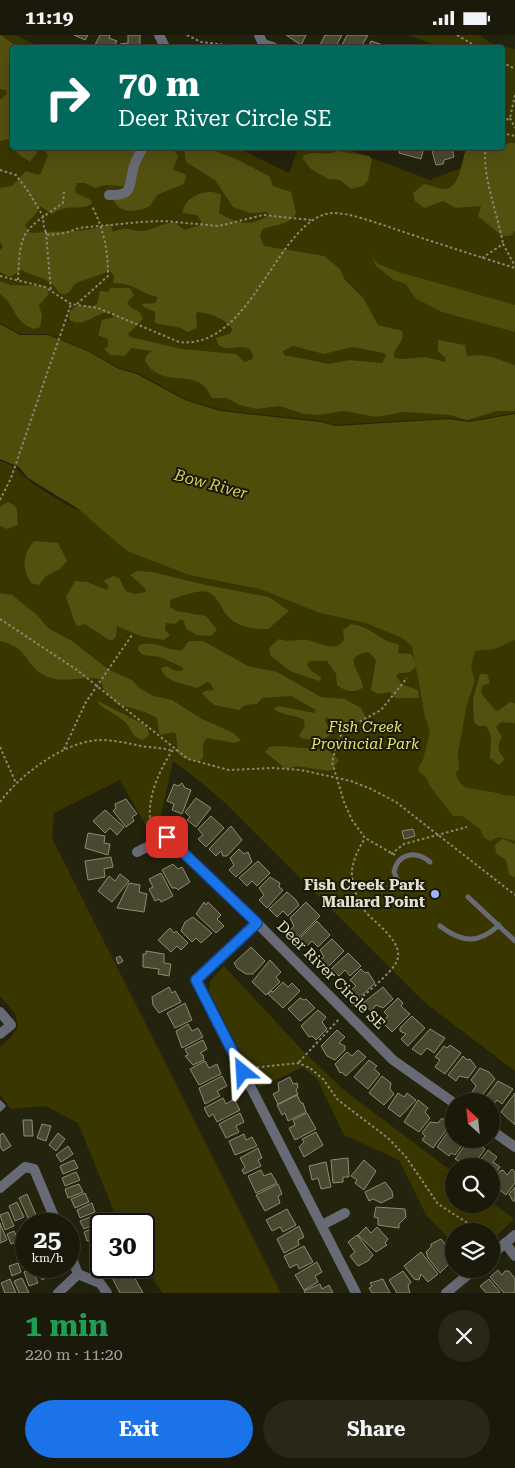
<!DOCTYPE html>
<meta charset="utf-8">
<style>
body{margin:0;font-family:"Roboto Serif",serif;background:#282718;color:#f1f3f6;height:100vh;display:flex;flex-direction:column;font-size:19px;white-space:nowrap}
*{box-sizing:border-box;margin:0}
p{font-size:16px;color:#a0a19c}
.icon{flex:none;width:28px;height:28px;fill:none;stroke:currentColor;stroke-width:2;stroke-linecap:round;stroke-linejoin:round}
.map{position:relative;height:1258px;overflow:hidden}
.sheet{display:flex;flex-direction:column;background:#1b1a0a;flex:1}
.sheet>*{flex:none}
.guide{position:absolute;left:10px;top:10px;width:495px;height:105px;border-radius:5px;box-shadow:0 5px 20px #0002,0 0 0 1px #39382b;background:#00695c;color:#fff;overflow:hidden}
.needle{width:32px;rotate:333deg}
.buttons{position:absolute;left:445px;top:1058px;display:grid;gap:10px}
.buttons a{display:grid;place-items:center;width:55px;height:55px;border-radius:50%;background:#1b1a0a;box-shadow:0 5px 20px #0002,0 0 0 1px #39382b;font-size:25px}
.speed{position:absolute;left:15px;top:1178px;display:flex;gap:10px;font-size:25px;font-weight:700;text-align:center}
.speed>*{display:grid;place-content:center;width:65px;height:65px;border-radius:50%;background:#1b1a0a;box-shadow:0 5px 20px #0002,0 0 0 1px #39382b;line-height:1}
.speed small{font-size:12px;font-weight:400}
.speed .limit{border:2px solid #111;border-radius:8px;background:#fff;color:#111}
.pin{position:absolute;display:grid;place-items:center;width:42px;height:42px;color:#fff;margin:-21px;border-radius:10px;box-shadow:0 2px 8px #0006}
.me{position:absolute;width:55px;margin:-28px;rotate:333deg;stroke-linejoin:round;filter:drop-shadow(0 0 4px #0008)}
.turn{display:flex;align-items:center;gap:18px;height:105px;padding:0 25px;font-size:22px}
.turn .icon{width:65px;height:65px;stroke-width:2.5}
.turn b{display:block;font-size:35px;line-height:42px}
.round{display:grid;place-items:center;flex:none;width:52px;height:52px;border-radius:26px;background:#282718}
.overview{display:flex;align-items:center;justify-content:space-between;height:85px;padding:0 25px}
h1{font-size:30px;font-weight:700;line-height:38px;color:#1e9e55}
.cta{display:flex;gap:10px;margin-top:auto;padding:10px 25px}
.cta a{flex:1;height:58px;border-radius:30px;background:#1a73e8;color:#fff;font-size:20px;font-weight:700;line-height:58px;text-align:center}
.cta a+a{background:#282718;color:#f1f3f6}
.status{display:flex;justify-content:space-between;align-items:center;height:35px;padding:0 25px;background:#1b1a0a;direction:ltr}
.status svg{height:14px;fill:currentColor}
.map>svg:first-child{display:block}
</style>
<div class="status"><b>11:19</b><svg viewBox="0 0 49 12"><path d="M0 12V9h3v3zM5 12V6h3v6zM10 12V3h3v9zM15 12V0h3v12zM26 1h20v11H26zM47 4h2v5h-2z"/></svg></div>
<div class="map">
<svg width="515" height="1258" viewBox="0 0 515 1258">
<rect width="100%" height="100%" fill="#24230d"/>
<g fill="#393600">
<path d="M0 0H16L40 12H12V112L238 113 289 138 298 113H345L430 145 473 128 463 113 502 112V74L505 56 503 50 502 12H441L408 0H480L490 8 515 14V378L469 386 450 383 335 390 321 386 220 375 185 364 138 338 119 333 86 315 48 299H20L0 288Z"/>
<path d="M0 426C18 431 21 441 35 450 57 465 77 476 102 485L515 550V1036L424 967 224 767 198 745 173 726 160 786 146 791 120 745 54 778 52 803 281 1258H162L144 1229V1189H119L78 1088 45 1071 11 1074 0 1060V1012L11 1002 18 992 15 979 0 961Z"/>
<path d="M224 931 305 1018 344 1055 454 1138V1169H491V1167L514 1184 491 1206V1196H454V1209L426 1180 399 1125 344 1100 317 1044 303 1032 259 1053 209 956 210 946Z"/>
</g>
<g fill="#535010" fill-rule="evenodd">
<path d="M0 0 18 12H12V107L9 104 0 106V65L7 59 6 55 0 54Z"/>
<path d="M509 108H515V196L510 201H502L478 181 481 171 456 173 443 166 424 173 415 166 413 158 424 149C430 150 436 153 443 154 461 155 461 123 467 113L502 112Z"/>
<path d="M14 113H172L178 121 173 135 185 139 186 142 184 149 157 160 150 171C137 177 119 180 113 164L125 155 123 151 105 150 95 153 85 148H77L75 154 76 158 91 165 92 169C74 177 70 167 52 179L40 171 35 180 25 190 29 197 33 198C56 195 89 199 110 188L113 197C130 190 130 197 144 196 152 195 162 188 175 187L184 195 200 190 201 186 197 180 183 178C183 161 210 152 221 160L219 178C236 188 250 193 269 180L267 177 250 178 233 172 215 145 186 127 184 113H206L234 123 269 141 273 151 291 157 296 178C289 191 275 189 263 194L260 200 264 211 324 221 340 234 345 245 364 264 378 290 402 296C406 307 393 312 394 323L402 324 426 322 445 327 446 323 438 316V305L465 310 467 321C491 318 495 324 515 330V376H497L467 385 450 380 404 377 376 382 344 376 318 380 304 379 279 371 257 374 239 370 227 363H212C209 360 209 356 206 353 191 335 160 353 145 326L147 320 152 316 131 313 125 321 110 320 104 314 108 312V304L98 300 102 285 114 282 112 278C98 274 83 296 69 284L70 276 76 271H93L97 269 100 256 108 257 110 253H130L134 260 127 268 133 274 140 277 143 284 128 299 130 302 182 314 236 319 245 327 252 324 253 321 250 314C238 309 231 317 218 310L216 303 231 298 232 294C225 283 211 279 198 277L196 279 197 293 187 297 181 293 155 288V277L144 272 142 269 155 268 158 262C138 258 137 248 113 248L114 241 110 236 76 248C72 251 71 258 66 259 59 261 56 252 51 248 43 242 30 240 22 235L10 242 0 237V215L3 212 0 207V153L12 151 26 136 38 140 41 138 48 120 45 116H38L30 127 18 119ZM293 311 324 319 352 312 384 318 386 321 382 328 349 325 329 329 284 320 283 316Z"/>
<path d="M337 116 369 121 372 124 368 145 363 151 351 154 340 145 328 144 311 134 303 124V121C314 114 326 122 337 116Z"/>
<path d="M0 246 11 250 44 251 47 253 49 259 39 270 42 281 40 292 34 294C13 287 16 270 0 259Z"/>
<path d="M8 467C21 472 16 479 18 490L7 494 0 491V472Z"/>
<path d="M34 506 58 508 67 526 60 534 46 541 39 550 31 548C22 532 22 520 34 506Z"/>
<path d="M137 536 152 537 206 550 269 562 289 576 268 594C253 595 234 591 225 578 220 570 216 560 208 557 199 554 179 562 170 565V572L176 576 206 581 217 595 211 601 197 600 186 594 184 586 181 584 175 589 166 588 165 595 170 600 164 605 140 601 117 591 116 602 113 605H109L85 589 78 591 75 588 66 562 75 546 87 547 107 555 109 551 103 546 113 541 119 543 126 556 135 559 146 557 145 553 130 540Z"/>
<path d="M0 558 12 560 36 579 48 593 72 606 109 635 132 645 139 653 154 661 172 665 200 683 233 698 241 705 235 708 207 703 203 709C202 718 206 721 199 727L183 723 178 718 176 699 173 697 161 700 159 698 157 683 145 677 117 669 104 655 100 644C80 640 62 651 42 639 24 628 29 613 0 606Z"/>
<path d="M351 589C367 591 374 599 387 606 391 608 395 608 399 610L398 618 411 619 417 629C412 638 409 638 399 638L396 641 402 649 418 655 419 663H395L390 657 378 659 371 655 376 625 369 617C339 622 362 635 363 653 353 658 346 657 337 650L336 639 327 626H310L307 629 310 635 322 643 319 646 290 636 270 620 269 613 279 604C291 608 296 604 307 605 318 607 326 613 338 611L344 605 343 595Z"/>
<path d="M189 606H203L248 631 277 637 321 662 345 664 361 673 366 683 355 688 343 689 326 682 325 686 332 698C323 707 313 705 301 703L299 700 305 691 303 684C293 680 282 680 273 674L279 671 314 678 316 675 291 661 262 663 257 669 245 670 239 675 214 670 202 659 204 656 214 655 211 649 207 647 197 653C185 649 164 647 161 633L167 631C173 636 177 637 184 635L182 632 160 622 143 620 138 615V611C154 603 166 617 182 615Z"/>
<path d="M480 639H487L490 648 482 651 481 658 495 675 498 676 510 667 515 668V688L501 687 496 692 502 702C496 712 498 716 505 724L499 730 490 723C490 712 494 700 486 691H478L474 687 473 664Z"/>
<path d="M98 666 143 689 148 694 149 701 142 705C132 702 132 695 126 688 119 681 107 676 99 669Z"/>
<path d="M279 711 328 715 339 725 332 735 328 736 297 731 286 734 265 717 269 712Z"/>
<path d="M502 804 515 809V842L509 840 506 825 496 818 495 810Z"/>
</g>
<g fill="#504c0a">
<path d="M371 220 377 228 395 236 515 270V297L442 277 415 263 406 249 394 245 376 231Z"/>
<path d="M0 289 20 300H48L87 316 119 334 137 339 185 365 220 376 321 387 335 391 449 384 469 387 515 379V605L494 614 475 616 471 632 475 646 467 669 458 718 459 734 456 738C458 755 475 754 487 756 498 758 504 761 515 761V806L499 802 490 806 484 803 480 794 462 781H453L430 751 426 742 419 737 418 733 423 725 430 696 425 682 412 611 402 603 366 588 320 578 260 554 189 540 127 516 77 473 28 443 19 432 0 424Z"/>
</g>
<g fill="#494831" stroke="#8d8c73">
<path d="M74 0H88L85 5Z"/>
<path d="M100 0H110L109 3 117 6 114 12H94Z"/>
<path d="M128 0H140V12H120V9L128 8Z"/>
<path d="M286 0H306L301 10Z"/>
<path d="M325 0H342L336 11 333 9 331 12H324L320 10Z"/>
<path d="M347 0H368L361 12H341Z"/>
<path d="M371 6 383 10 384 12H368Z"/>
<path d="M400 112H424L421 124 399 118Z"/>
<path d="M431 112H452L454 122 444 125 443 129 436 130Z"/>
<path d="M182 748 185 753 191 755 182 779 172 775 174 769 167 766 174 749 178 751Z"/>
<path d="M196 763 211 773 196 792 187 785 190 782 185 777Z"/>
<path d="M126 764 137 779 132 782 134 786 126 792 113 776 116 773 115 769Z"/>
<path d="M105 775 124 792 117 800 110 793 105 798 93 786Z"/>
<path d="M211 781 224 793 206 812 198 804 203 800 198 794Z"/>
<path d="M231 791 242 805 227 821H223L221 816 216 821 209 814Z"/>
<path d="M413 794 415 801 404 804 402 796Z"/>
<path d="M88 798 105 801 104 808 110 809 108 820 85 813Z"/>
<path d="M239 814 244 819 248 817 252 827 236 842 229 835 234 830 230 823Z"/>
<path d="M111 822 113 832 104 834 105 842 88 845 85 826Z"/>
<path d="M258 826 270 838 257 851 252 846 247 851 239 843Z"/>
<path d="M173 829 178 834 182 832 190 847 178 855 176 853H172L162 835Z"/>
<path d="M161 838 173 861 161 867 159 864 155 866 149 854 153 852 149 844Z"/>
<path d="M120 839 129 846 112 867 98 856 109 841 115 846Z"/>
<path d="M270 842 280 848 279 852 283 855 267 873 259 865 264 860 259 853Z"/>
<path d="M129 848 140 850 139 857 147 859 144 877 117 873Z"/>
<path d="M287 857 296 865 299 870 288 881 283 876 277 882 269 874Z"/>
<path d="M204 867 206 870 208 867 221 880 217 884 224 891 216 898 196 879Z"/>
<path d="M306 867 320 881 298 903 290 895 294 891 290 883Z"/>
<path d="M193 882 212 898 201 908 196 903 192 907 181 896 185 887Z"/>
<path d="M317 886 330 900 318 912 312 906 307 911 300 903Z"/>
<path d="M170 893 174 898 176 896 188 908 181 915 177 911 171 917 158 905Z"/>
<path d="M332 904 344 916 328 932 320 925 324 922 320 915Z"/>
<path d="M251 912 265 926 253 939H246L237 933 234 928Z"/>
<path d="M146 916 164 919V928L171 929 169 941 158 939 159 934 143 932V919H146Z"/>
<path d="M348 918 361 931 350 941 345 935 339 941 331 934Z"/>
<path d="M120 921 123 926 118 929 116 923Z"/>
<path d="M270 925 281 937 276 942 280 947 266 960 252 947Z"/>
<path d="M361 934 365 938 368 937 375 948 358 964 350 956 356 951 350 945Z"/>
<path d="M283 947 288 952 292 948 300 956 283 973 268 959 271 956 273 957Z"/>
<path d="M169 952 172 958 175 956 181 967 159 978 153 970 152 962Z"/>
<path d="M383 952 393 964 383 973 376 970 371 976 363 968Z"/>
<path d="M300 963 304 965 306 964 315 973 300 986 288 974Z"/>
<path d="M398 963 403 968 401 971 410 979 392 997 382 987 388 981 384 977Z"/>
<path d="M185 968 192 985 175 993 167 978Z"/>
<path d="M318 975 326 982 322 987 327 994 316 1005 312 1001 309 1002 301 991Z"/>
<path d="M412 981 425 993 408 1011 401 1004 406 999 400 996V993Z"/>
<path d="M188 989 192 996 198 993 203 1002 182 1013 176 996Z"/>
<path d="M430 994 445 1003 434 1018 427 1013 421 1020 412 1014Z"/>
<path d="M337 995 345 1002 339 1008 345 1011V1015L335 1025 327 1021 321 1011Z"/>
<path d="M203 1005 207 1014 200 1018 203 1020 204 1025 193 1030 185 1021 188 1020 185 1014Z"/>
<path d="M450 1010 461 1018 445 1039 435 1032 440 1025 435 1022 444 1011 447 1013Z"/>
<path d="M358 1015 366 1022 346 1041 341 1037 340 1038 335 1029 347 1017 352 1021Z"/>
<path d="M463 1021 467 1025 470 1024 476 1032 468 1043 459 1041 456 1046 448 1040Z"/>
<path d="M369 1025 377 1031 374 1034 380 1039 368 1054 354 1042Z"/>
<path d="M205 1026 209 1033 217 1029 221 1039 199 1050 190 1034Z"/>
<path d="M480 1033 489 1037 495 1044 480 1063 472 1057 476 1051 471 1045Z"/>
<path d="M222 1041 227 1051 217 1056 220 1061 205 1069 199 1053Z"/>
<path d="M382 1041 391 1048 390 1054 394 1059 384 1070 369 1058Z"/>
<path d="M290 1042 293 1049 297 1048 298 1052 296 1055 298 1059 278 1069 273 1059 279 1056 278 1048Z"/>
<path d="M498 1046 513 1054 502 1069 497 1065 491 1073V1066H483Z"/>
<path d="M398 1058 404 1062 407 1058 416 1065 400 1082 388 1073Z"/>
<path d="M515 1058V1090L501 1077Z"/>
<path d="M297 1060 301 1068H303L306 1077 288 1086 285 1078 282 1080 277 1070Z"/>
<path d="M223 1063 226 1069 234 1064 240 1075 217 1087 213 1079 209 1082 204 1073Z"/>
<path d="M418 1065 428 1073 425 1077 430 1083 419 1097 404 1087Z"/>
<path d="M240 1078 244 1087 236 1091 239 1097 226 1103 219 1089Z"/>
<path d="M307 1078 316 1094 295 1105 289 1093 295 1090 293 1085Z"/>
<path d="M442 1083 450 1090 433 1113 422 1105 425 1101 422 1098 430 1087 438 1088Z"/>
<path d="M23 1085H32L33 1101H24Z"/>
<path d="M42 1089 51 1091 46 1106 37 1103Z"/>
<path d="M452 1091 454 1104H460L459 1106 463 1109 455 1120 451 1118 449 1121 437 1112Z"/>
<path d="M316 1097 323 1110 304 1122 299 1112 304 1107 302 1104Z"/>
<path d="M3 1098 11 1111 3 1116 0 1111V1100Z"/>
<path d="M58 1098 65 1104 56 1116 49 1110Z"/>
<path d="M244 1099 246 1105 252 1102 257 1111 235 1120 229 1106Z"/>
<path d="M475 1106 485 1114 478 1124H474L467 1131 455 1124 465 1110 469 1112V1114Z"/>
<path d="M68 1111 73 1119 61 1127 56 1120Z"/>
<path d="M258 1113 262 1123 258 1125 261 1131 244 1139 242 1135 245 1132 240 1123Z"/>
<path d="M488 1115 497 1122 493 1127 500 1132 491 1144V1131H476Z"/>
<path d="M348 1123 349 1142H343V1147L333 1148 331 1125Z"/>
<path d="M74 1125 78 1133 63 1139 60 1131Z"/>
<path d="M364 1125 376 1136 364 1155 355 1148 357 1145 351 1141Z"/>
<path d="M326 1127 331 1152 321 1154 318 1143 312 1145 309 1131Z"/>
<path d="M512 1134 515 1137V1148L506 1160 491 1148 500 1136 503 1135 507 1140Z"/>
<path d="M261 1135 264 1141 271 1138 277 1148 256 1158 248 1141Z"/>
<path d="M76 1137 80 1145 65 1151 62 1143Z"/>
<path d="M385 1147 392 1156 393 1162 381 1168 373 1164 369 1166 365 1157Z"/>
<path d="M79 1149 83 1157 68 1163 65 1154Z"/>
<path d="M278 1149 282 1159 278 1161 280 1168 265 1176 256 1160Z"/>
<path d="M515 1152V1166H513L509 1159Z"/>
<path d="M85 1158 89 1167 75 1173 71 1164Z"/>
<path d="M27 1159 36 1180 28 1183 19 1163Z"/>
<path d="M17 1167 24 1182 15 1186 9 1171Z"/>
<path d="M92 1168 95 1177 80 1183 77 1175Z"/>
<path d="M376 1172 405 1174 406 1182 399 1189V1193L378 1190V1183L374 1182Z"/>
<path d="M287 1174 296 1190 283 1197 280 1192 272 1196 266 1185Z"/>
<path d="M8 1177 14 1191 5 1195 0 1180Z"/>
<path d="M95 1180 98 1188 84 1194 80 1186Z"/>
<path d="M0 1188 7 1205 0 1208Z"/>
<path d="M98 1191 101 1200 87 1206 84 1197Z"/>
<path d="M299 1191 304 1202 298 1205 299 1210 284 1218 277 1204Z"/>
<path d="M366 1192 371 1198 377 1192 388 1204 385 1208 387 1210 376 1217 358 1200Z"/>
<path d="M14 1196 19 1206 11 1209 7 1199Z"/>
<path d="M357 1200 373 1220 368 1226 358 1231 350 1221 355 1217 348 1207Z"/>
<path d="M101 1202V1212L93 1216 89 1207Z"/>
<path d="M441 1204 452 1217 445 1222 450 1228 440 1238 428 1223 426 1217 431 1212V1209Z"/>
<path d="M304 1211 313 1227 299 1234 297 1229 290 1233 284 1221Z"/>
<path d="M101 1215V1225H100L96 1217Z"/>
<path d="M421 1217 438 1239 428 1247 421 1239 419 1245 414 1244 404 1231Z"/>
<path d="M26 1220 27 1231 23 1233 19 1224Z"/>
<path d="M317 1227 322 1237 315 1241 318 1247 304 1255 295 1240Z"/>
<path d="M18 1228 21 1237 12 1241 9 1231Z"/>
<path d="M35 1231H45L50 1241 42 1245Z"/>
<path d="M48 1231H58L59 1234 51 1237Z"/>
<path d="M106 1231H128L143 1258H120Z"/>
<path d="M32 1234 38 1248 29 1251 24 1237Z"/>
<path d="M498 1235 502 1240 505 1236H509L515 1244V1258H504L490 1242Z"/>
<path d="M403 1236 411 1247 408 1251 410 1258H397L389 1245Z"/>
<path d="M22 1243 29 1258H19L14 1246Z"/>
<path d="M10 1244 16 1258H5L1 1248Z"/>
<path d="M383 1244 390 1258H372L369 1253 372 1251 370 1248Z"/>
<path d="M489 1244 500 1257 499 1258H486L480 1251Z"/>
<path d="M320 1249 322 1254 329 1250 333 1258H305L304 1256Z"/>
</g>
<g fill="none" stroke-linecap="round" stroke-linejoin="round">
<g stroke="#898876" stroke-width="2" stroke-dasharray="2.5 2.5" stroke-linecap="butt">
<path d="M187 0 201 7 245 12"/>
<path d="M457 0 477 12"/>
<path d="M502 27 515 34"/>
<path d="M510 83 515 93"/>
<path d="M502 87 510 83 515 60"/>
<path d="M502 98 515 101"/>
<path d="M486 112C481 138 498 180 503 209"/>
<path d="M0 135 16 140 28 156 43 181 44 194 48 200 65 198 79 193 140 187 164 186 219 191 263 180 311 185"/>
<path d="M46 197 51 256"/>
<path d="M482 223 503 209 515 231"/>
<path d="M0 241 45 252 71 269 98 273 179 307C253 316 278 179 334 178 350 178 377 188 392 193 433 207 474 220 515 233"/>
<path d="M18 245C20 194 23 196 63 168L64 157"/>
<path d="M77 269 108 241C108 215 104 195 92 171"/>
<path d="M0 465 11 443 71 269"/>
<path d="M0 584 77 635 188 724 229 735 274 733 301 735 351 746 371 754 396 767 515 860"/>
<path d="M0 712 16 748"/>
<path d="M64 714 86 667 132 600"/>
<path d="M0 767C19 741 59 711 91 706 108 703 125 708 141 711 152 713 162 712 172 716"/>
<path d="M154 797C142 773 158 737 172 716L177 715"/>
<path d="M391 819 404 809 467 792"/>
<path d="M395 820 365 803 352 785 344 767 332 727 339 702 359 687 381 675 407 643"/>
<path d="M352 971C363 961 390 939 396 928 407 908 374 888 364 875 357 865 351 847 352 835 354 822 359 813 365 803"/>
<path d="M299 1027 340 983"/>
<path d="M252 1033 298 1028 310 1033 323 1044 338 1065 388 1103 406 1122 438 1169 480 1196"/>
</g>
<g stroke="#686a75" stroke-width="5">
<path d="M402 855 394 837C398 818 416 815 430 827"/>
<path d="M468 862 515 906"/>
<path d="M440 891C462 908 479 909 499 890"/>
<path d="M0 1068 3 1071 0 1074"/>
</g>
<g stroke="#686a75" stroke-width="10">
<path d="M159 0 165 12"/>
<path d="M259 0 263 9 261 12"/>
<path d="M263 9 273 12"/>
<path d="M109 160C135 161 128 150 134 131 136 125 140 118 143 112"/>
<path d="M137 817 167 802 257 888"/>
<path d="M0 977 11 990 0 999"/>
<path d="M491 1095 515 1112"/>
<path d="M0 1153 25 1132 34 1134 57 1189"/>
<path d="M322 1190 345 1178"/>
<path d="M505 1208 515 1221"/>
<path d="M491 1220 515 1200"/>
<path d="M78 1239 100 1248 107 1258"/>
<path d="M58 1258 78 1239 69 1216"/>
<path d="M356 1258 196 945 257 888 393 1025 454 1068"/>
<path d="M446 1258 475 1234"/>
</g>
</g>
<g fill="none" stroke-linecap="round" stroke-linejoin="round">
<g stroke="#114b97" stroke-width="12">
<path id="route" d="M167 802 257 888 196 945 243 1037"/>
</g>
<use href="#route" stroke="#1a73e8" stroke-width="9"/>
</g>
<circle fill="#a3b2fd" stroke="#1a1904" stroke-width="2" cx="435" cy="859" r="5"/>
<g text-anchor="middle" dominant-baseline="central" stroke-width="4" stroke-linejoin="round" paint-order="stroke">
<g font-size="15" font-style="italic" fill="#e5e072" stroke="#1a1904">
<text x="365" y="692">Fish Creek<tspan x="365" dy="17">Provincial Park</tspan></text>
</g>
<g font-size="15" font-weight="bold" fill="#e1e1d3" stroke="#1a1904" text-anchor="end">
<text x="425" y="850">Fish Creek Park<tspan x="425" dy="17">Mallard Point</tspan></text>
</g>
<g font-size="15" fill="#e1e1d3" stroke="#1a1904">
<text transform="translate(331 940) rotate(45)">Deer River Circle SE</text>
</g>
<g font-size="16" font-style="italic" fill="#d4ce60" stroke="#1a1904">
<text transform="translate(211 449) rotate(15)">Bow River</text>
</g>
</g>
</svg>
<div class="buttons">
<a><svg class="needle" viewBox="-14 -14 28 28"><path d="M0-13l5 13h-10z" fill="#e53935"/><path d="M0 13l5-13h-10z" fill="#a0a19c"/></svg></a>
<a><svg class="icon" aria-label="search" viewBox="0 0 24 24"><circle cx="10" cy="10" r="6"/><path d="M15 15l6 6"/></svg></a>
<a><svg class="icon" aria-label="layers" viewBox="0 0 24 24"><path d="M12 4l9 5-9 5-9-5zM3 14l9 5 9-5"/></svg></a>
</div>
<div class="speed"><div>25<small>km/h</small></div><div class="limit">30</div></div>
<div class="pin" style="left:167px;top:802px;background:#d93025"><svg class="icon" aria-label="arrive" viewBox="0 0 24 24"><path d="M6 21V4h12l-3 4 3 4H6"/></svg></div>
<svg class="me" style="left:243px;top:1037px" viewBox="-20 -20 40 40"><path d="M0-17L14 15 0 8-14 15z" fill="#1a73e8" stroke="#fff" stroke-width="4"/></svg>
<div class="guide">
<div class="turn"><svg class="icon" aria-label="right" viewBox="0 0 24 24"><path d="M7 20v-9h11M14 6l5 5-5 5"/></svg><div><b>70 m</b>Deer River Circle SE</div></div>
</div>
</div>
<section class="sheet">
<div class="overview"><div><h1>1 min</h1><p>220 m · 11:20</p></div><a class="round"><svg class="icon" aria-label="close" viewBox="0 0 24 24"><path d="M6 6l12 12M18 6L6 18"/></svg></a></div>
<div class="cta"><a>Exit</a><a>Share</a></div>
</section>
